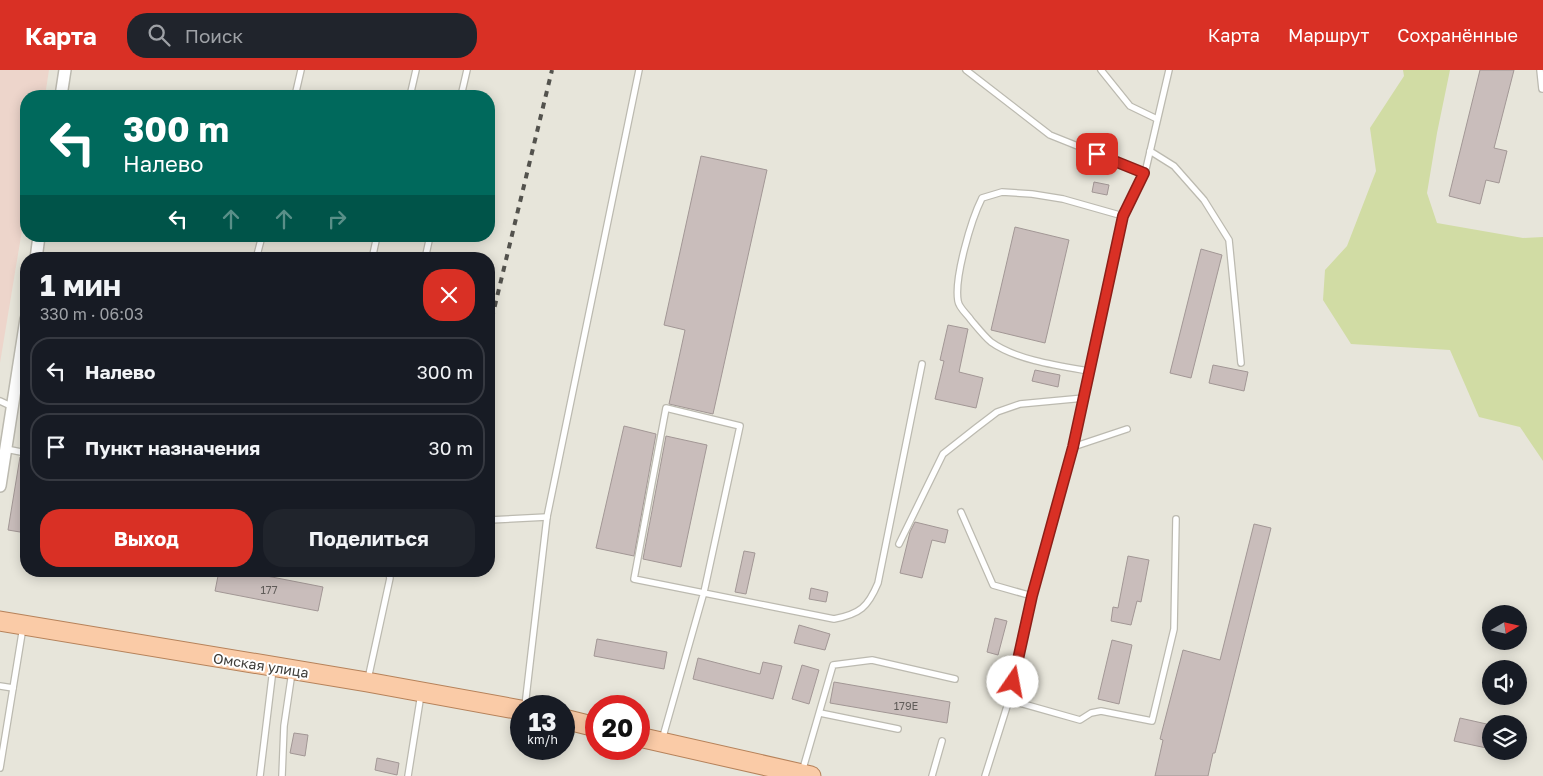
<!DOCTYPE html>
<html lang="ru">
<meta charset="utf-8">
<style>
body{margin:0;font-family:"Golos Text",sans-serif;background:#20242c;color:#f1f3f6;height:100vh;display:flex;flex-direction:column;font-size:19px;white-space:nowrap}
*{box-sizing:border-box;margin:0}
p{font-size:16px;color:#9ea1a6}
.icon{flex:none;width:28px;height:28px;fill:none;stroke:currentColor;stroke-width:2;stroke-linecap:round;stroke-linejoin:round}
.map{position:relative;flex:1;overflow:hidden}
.drawer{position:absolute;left:20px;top:182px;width:475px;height:325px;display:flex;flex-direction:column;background:#171b24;border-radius:20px;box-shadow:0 2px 12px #0003}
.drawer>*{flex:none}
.guide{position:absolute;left:20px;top:20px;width:475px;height:152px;border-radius:20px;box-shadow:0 2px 12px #0003;background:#00695c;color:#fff;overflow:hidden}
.needle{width:32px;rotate:81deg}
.buttons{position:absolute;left:1482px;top:535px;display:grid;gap:10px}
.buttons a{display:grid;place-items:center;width:45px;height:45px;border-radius:50%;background:#171b24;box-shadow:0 2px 12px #0003;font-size:25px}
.speed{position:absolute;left:510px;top:625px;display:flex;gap:10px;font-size:25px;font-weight:700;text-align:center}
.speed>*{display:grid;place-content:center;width:65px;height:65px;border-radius:50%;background:#171b24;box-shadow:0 2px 12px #0003;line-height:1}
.speed small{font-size:12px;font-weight:400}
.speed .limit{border:8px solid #d22;background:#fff;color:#111}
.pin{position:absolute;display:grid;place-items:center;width:42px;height:42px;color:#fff;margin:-21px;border-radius:10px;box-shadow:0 2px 8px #0006}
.me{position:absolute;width:55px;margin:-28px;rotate:12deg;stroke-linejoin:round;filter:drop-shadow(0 0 4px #0008)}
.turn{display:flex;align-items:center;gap:18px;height:105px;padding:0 20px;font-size:22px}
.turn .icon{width:65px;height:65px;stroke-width:2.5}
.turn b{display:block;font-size:35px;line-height:42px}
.lanes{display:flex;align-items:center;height:48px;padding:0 20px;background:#0003;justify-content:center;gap:25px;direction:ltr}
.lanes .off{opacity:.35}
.round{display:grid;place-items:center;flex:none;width:52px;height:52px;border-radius:20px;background:#20242c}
.headline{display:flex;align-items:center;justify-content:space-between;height:85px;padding:0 20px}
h1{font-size:30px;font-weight:700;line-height:38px}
.cta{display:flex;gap:10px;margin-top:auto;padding:10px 20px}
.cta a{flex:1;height:58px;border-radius:20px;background:#d93025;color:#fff;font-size:20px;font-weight:700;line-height:58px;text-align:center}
.cta a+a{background:#20242c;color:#f1f3f6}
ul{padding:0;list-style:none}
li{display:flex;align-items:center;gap:15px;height:68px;margin:0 10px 8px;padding:0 10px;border:2px solid #363941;border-radius:20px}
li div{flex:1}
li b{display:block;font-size:19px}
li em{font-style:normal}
header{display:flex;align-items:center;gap:30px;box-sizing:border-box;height:70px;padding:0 25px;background:#d93025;color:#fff}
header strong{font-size:24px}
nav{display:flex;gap:28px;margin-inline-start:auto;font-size:18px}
.search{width:350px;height:45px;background:#20242c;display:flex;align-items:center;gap:12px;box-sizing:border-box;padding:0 18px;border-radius:20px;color:#9ea1a6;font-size:19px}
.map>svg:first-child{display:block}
</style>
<header>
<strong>Карта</strong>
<div class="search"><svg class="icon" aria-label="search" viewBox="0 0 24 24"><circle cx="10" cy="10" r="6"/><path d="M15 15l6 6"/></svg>Поиск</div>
<nav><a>Карта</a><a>Маршрут</a><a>Сохранённые</a></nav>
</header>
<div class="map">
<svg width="1543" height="706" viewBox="0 0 1543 706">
<rect width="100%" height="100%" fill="#e7e5da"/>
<path fill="#edd5cb" d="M0 0H49L45 26H26V136L0 293Z"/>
<path fill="#d1dca4" d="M1403 0H1450L1437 63 1427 123 1437 153 1523 168 1543 167V391L1520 357 1479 347 1450 280 1351 274 1323 230 1325 200 1347 176 1376 101 1370 58 1404 6Z"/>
<g fill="#c9bdbb" stroke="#a29795">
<path d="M1480 0H1514L1494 78 1507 81 1499 113 1486 110 1480 134 1449 126Z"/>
<path d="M701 86 767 100 713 344 669 334 685 260 664 255Z"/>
<path d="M1094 112 1109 115 1107 125 1092 122Z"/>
<path d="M1015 157 1069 170 1045 273 991 260Z"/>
<path d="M1201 179 1222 185 1191 308 1170 303Z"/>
<path d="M948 255 968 259 959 302 983 308 976 338 935 329 944 291 940 290Z"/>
<path d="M1213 295 1248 302 1244 321 1209 313Z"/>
<path d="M1035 300 1060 305 1058 317 1032 311Z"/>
<path d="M624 356 656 364 634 486 596 478Z"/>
<path d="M666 366 707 375 681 497 643 489Z"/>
<path d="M20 387 26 388V463L8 460Z"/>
<path d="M915 452 948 460 945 473 932 470 922 508 900 503 910 462Z"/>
<path d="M1254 454 1271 458 1215 683H1213L1208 706H1155L1163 670 1160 669 1183 580 1220 590Z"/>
<path d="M744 481 755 483 746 524 735 522Z"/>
<path d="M1128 486 1149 490 1141 532 1137 531 1131 555 1111 551 1113 537 1118 538Z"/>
<path d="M219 501H241L323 517 318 541 215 521Z"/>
<path d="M811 518 828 522 826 532 809 529Z"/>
<path d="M995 548 1007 551 998 585 987 582Z"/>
<path d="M799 555 830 564 825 580 794 573Z"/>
<path d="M597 569 667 582 664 599 594 586Z"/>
<path d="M1112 570 1132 575 1119 634 1098 629Z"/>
<path d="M698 588 760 604 763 592 782 596 773 629 693 609Z"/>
<path d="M802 595 819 600 809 634 792 629Z"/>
<path d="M834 612 950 632 947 653 830 633Z"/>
<path d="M1460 648 1491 655V679L1454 671Z"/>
<path d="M294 663 308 665 305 686 290 683Z"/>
<path d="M377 688 399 693 397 705 375 700Z"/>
</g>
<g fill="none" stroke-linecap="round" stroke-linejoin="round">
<g stroke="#bcbab0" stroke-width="8">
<g id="service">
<path d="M966 0 1050 65 1145 103"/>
<path d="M1101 0 1130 36 1157 49"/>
<path d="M1540 0 1542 19H1543"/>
<path d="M295 26 301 0"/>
<path d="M410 26 416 0"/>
<path d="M461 26 467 0"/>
<path d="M1150 81 1174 96 1204 130 1229 170 1241 293"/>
<path d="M256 189 262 166"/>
<path d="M372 189 377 166"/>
<path d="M425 189 430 166"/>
<path d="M1089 301C1059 296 1016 290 991 272 984 266 977 257 971 250 967 244 959 238 958 231 954 208 971 150 982 128L1002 122 1032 124 1063 129 1123 146"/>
<path d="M0 331 13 337"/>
<path d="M1073 377 1127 359"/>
<path d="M6 379 26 383"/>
<path d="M961 442 993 515 1032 526"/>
<path d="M489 450 547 447"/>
<path d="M899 474 943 384 976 358 997 342 1020 334 1084 328"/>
<path d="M368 609 390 508 388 501"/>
<path d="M0 616 13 618"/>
<path d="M1009 630 1080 650 1091 643 1101 641 1152 651 1174 559 1176 449"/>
<path d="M525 636 547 447 639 0"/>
<path d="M820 643 898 659"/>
<path d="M662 670 704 522 740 356 666 338 634 509 834 549C860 544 868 537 878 513L922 294"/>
<path d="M0 698 23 557"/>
<path d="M802 702 833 595 872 590 955 609"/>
<path d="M260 706 273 599"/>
<path d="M282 706 284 656 292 602"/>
<path d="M408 706 421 624"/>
<path d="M932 706 942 671"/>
<path d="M985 706 1009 630 1032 526 1073 377 1123 146 1145 103 1169 0"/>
</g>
</g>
<g stroke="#bcbab0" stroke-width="14">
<g id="minor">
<path d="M61 26 65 0"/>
<path d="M36 189 39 166"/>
<path d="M0 416 26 249"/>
</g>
</g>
<g stroke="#b6825a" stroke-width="21">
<g id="primary">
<path d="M0 551 367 612 521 640"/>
<path d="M564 649 596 657"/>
<path d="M639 667 811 706"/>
</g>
</g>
<use href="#service" stroke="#fff" stroke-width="5.5"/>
<use href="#minor" stroke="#fff" stroke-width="11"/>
<use href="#primary" stroke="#facba7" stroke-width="19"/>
<path stroke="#53524d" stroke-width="4" stroke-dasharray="6 6" stroke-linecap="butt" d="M489 260 552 0"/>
</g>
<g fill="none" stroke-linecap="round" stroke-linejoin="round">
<g stroke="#8d1f18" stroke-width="12">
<path id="route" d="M1013 612 1032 526 1073 377 1123 146 1144 103 1097 84"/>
</g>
<use href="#route" stroke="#d93025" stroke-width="9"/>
</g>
<g text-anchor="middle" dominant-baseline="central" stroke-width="4" stroke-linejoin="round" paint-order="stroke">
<g font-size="11" fill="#605c59">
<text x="269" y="519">177</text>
<text x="906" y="635">179Е</text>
</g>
<g font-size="14" fill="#3d3c38" stroke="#fff">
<text transform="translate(261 595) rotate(9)">Омская улица</text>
</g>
</g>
</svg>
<div class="buttons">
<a><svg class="needle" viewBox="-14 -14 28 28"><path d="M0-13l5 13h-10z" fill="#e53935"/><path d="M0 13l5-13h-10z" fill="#9ea1a6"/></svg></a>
<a><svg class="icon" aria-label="sound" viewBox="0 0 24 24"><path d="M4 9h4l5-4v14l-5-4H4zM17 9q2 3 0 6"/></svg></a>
<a><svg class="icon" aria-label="layers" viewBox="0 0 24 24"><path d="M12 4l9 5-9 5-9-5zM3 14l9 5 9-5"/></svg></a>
</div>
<div class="speed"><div>13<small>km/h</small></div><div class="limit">20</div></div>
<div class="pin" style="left:1097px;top:84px;background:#d93025"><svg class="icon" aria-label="arrive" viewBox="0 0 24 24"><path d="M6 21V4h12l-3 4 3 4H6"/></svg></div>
<svg class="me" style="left:1013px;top:612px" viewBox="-20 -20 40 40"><circle r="19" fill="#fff"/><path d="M0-13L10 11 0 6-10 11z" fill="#d93025"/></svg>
<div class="guide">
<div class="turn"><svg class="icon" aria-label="left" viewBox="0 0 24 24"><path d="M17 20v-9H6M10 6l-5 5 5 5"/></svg><div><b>300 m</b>Налево</div></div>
<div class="lanes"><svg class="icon" aria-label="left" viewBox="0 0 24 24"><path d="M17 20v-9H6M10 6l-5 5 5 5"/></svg><svg class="icon off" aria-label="ahead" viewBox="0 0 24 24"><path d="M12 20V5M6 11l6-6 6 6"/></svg><svg class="icon off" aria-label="ahead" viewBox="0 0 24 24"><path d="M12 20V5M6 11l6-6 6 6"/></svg><svg class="icon off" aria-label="right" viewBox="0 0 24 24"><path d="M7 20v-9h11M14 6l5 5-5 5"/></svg></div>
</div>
<section class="drawer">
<div class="headline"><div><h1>1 мин</h1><p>330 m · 06:03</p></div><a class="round" style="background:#d93025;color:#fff"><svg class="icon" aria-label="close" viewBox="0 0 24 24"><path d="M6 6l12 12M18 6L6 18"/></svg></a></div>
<ul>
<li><svg class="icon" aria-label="left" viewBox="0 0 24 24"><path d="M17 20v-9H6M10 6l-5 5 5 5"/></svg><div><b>Налево</b></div><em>300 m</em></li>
<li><svg class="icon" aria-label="arrive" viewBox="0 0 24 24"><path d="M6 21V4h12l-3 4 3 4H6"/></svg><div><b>Пункт назначения</b></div><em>30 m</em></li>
</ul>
<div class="cta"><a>Выход</a><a>Поделиться</a></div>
</section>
</div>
